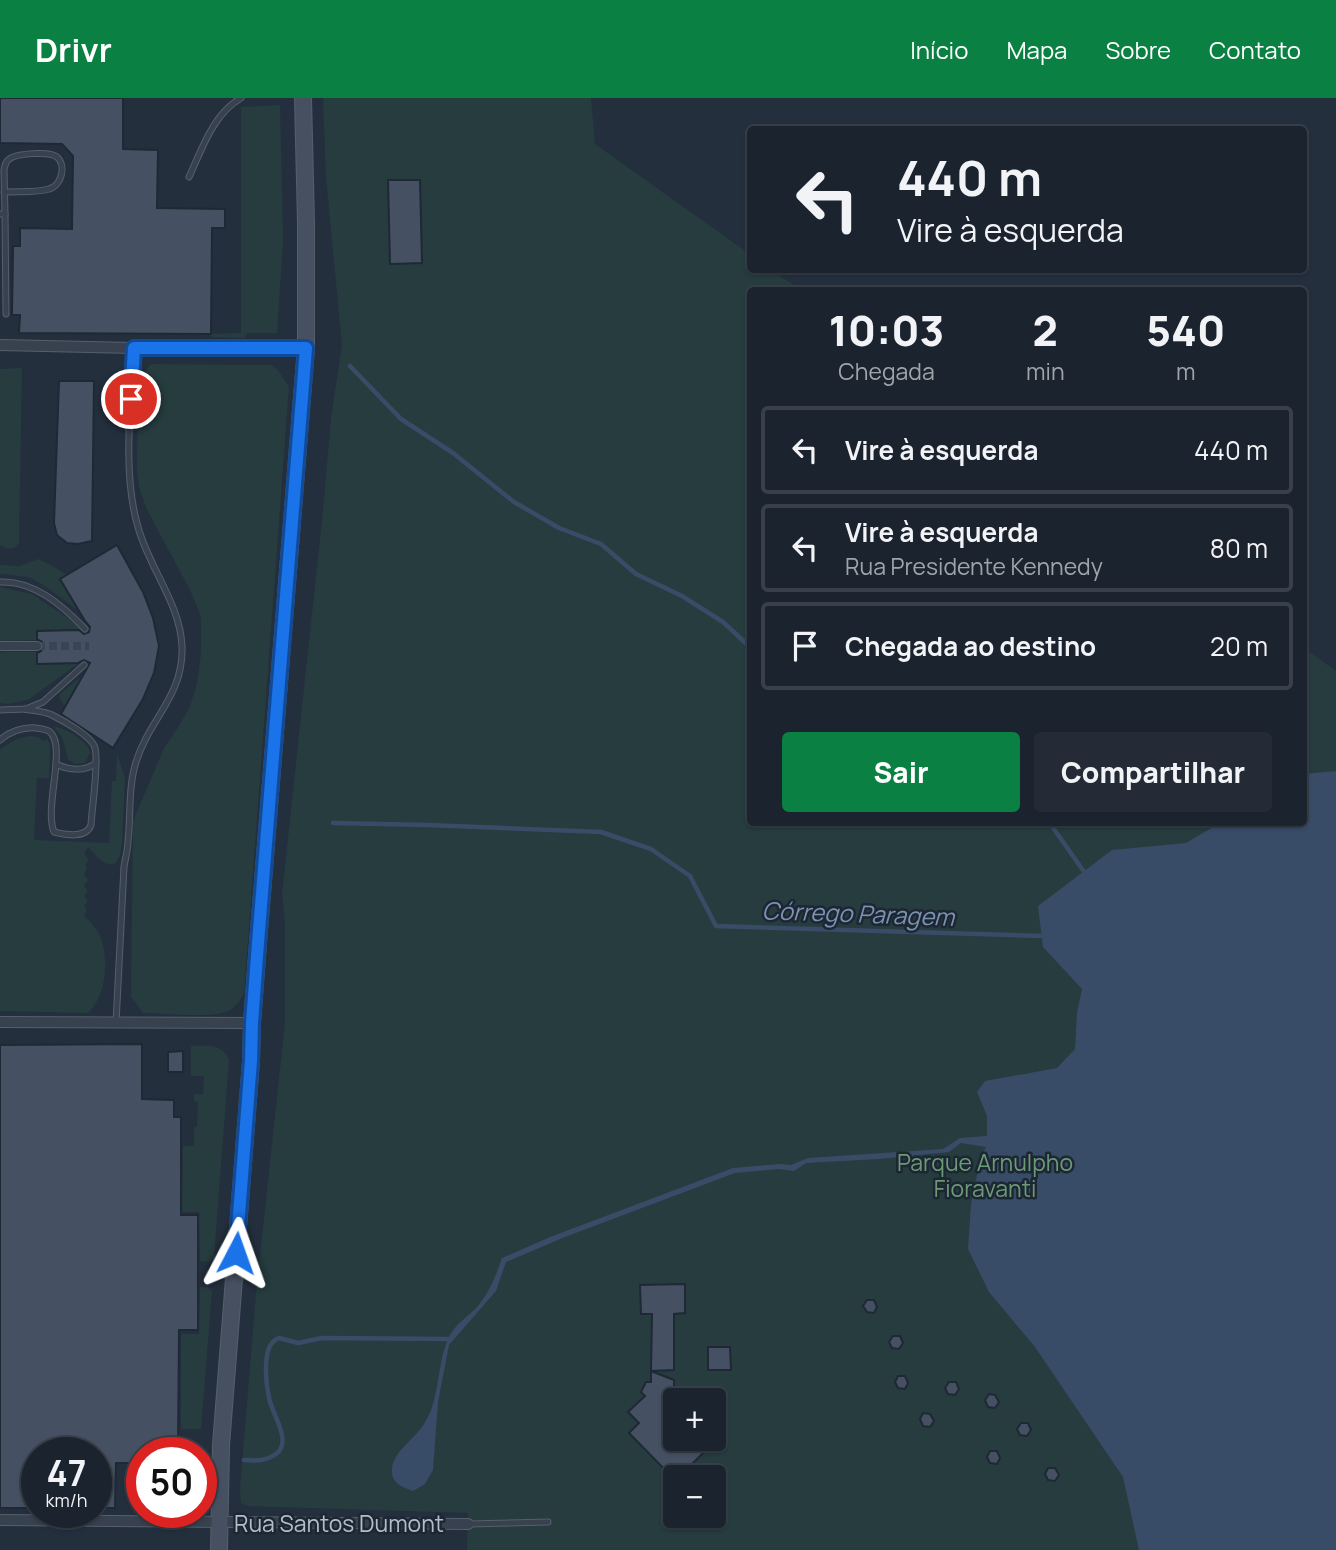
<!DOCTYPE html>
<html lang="pt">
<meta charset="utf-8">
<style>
body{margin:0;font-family:Manrope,sans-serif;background:#242b36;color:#f1f3f6;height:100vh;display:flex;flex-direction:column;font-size:26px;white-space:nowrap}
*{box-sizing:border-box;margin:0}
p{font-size:23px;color:#a0a4aa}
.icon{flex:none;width:38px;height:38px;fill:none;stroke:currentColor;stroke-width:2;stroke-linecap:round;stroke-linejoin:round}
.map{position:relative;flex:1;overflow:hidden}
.sheet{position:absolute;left:747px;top:189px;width:560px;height:539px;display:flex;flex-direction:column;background:#1b232e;border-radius:7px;box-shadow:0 2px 5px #0004,0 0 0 2px #39404a}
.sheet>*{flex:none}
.guide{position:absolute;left:747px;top:28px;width:560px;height:147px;border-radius:7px;box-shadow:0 2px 5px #0004,0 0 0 2px #39404a;background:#1b232e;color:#f1f3f6;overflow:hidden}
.tools{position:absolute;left:663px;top:1290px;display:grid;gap:14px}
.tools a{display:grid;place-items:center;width:63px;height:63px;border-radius:7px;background:#1b232e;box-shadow:0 2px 5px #0004,0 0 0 2px #39404a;font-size:35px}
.speed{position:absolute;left:21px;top:1339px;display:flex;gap:14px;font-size:35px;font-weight:700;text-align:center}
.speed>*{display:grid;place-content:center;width:91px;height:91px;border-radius:50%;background:#1b232e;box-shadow:0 2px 5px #0004,0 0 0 2px #39404a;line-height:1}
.speed small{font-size:18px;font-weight:400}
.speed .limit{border:10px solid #d22;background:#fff;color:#111}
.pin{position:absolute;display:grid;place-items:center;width:60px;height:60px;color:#fff;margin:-30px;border:4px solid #fff;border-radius:50%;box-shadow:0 2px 7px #0007}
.me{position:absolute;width:77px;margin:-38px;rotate:4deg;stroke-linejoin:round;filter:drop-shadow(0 0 5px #0008)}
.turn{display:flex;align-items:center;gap:24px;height:147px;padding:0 35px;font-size:32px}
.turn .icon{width:91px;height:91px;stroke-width:2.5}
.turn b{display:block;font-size:49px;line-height:60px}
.eta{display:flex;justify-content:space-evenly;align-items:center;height:119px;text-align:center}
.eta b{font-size:42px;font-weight:800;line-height:49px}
.action{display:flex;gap:14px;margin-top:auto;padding:14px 35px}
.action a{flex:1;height:80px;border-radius:7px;background:#0b8043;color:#fff;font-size:28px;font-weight:800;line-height:80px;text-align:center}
.action a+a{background:#242b36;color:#f1f3f6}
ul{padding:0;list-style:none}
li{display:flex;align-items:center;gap:21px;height:88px;margin:0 14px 10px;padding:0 21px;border:4px solid #39404a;border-radius:7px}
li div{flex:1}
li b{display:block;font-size:26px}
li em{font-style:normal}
header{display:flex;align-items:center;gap:42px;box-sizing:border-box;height:98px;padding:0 35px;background:#0b8043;color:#fff}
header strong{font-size:33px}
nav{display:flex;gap:38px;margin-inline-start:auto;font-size:24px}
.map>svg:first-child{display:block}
</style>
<header>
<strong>Drivr</strong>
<nav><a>Início</a><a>Mapa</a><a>Sobre</a><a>Contato</a></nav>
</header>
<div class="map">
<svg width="1336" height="1452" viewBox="0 0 1336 1452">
<rect width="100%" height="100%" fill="#242f3e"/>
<g fill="#263c3f" fill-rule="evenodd">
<path d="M323 0H591L595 46 751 157V172H771L801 192H751V724H1304V550L1336 573V1452H467L468 1415 250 1408 241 1405 240 1391 256 1195 285 925V824L282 796 323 413 331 320 342 247 326 79ZM676 1302H714V1340H676ZM676 1379H714V1418H676Z"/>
<path d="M280 7 283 143 277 235H247L245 240 211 239V236L241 235V9Z"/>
<path d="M151 266 271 267 278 272 289 289 244 896C239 903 236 909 228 913 211 921 164 915 143 915L131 898 133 723 164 650 179 628 190 608 197 586 201 555V519L190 492 146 410 139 389 137 371 138 293 142 277Z"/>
<path d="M22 270 19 445 14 450H6L0 447V271Z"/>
<path d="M38 461 47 465 67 477 61 481 79 513 45 488 29 479 0 476V467L20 468Z"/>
<path d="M0 489 32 496 75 525 81 531 38 533 37 542 1 543 0 542Z"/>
<path d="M3 554H37V566L79 565 28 602 8 606 0 605V555Z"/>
<path d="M83 577 65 608 59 600 60 596Z"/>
<path d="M53 628C66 631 86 641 90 654L85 665 75 666 68 661 62 639Z"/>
<path d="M31 638 38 639 43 643 47 641 50 647 49 680H37L34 742 109 745 112 683H116L117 656 125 680 122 746 120 757 116 765C104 770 96 757 88 749L84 756 89 762 85 767 87 771 84 776 88 782 84 788 88 793 84 798 88 803 84 808 87 813 84 817C90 824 98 832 101 840 109 863 106 899 88 915L0 913V652C10 644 18 639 31 638Z"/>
<path d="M191 948C207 948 222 945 229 962L214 1159 209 1164 200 1163 199 1114H182L183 1048H194V1029H197L198 1004 194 1003V996H203L204 978H191Z"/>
<path d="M200 1189H208L212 1193 201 1331H181V1236H199Z"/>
</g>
<path fill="#394c67" d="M1336 673V1452H1139L1123 1379 1035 1249 989 1194 968 1151 971 1106 981 1059 986 1049 961 1045 949 1054 879 1061 806 1065 794 1073 778 1071 735 1075 565 1139 506 1164 496 1193 449 1247 438 1304 433 1372 425 1386 413 1393C403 1389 392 1386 392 1373 391 1355 415 1341 424 1326 441 1300 436 1266 449 1239 455 1226 469 1218 478 1208 490 1193 496 1177 502 1160L550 1139 733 1070 780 1066 791 1067 808 1060 943 1051 960 1040 987 1038V1018L977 994 985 983 1057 970 1075 951 1077 915 1082 891 1043 849 1038 808 1112 752 1186 745 1220 725 1304 724V676Z"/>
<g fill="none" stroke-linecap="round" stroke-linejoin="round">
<g stroke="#394c67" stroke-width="4.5">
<path d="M350 268 401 321 453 355 514 404 559 430 601 446 636 476 682 498 723 524 751 550"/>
<path d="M1049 724 1087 778"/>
<path d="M333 725 428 727 601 734 651 751 690 778 716 828 1011 837 1042 838 1045 840"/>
<path d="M244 1362C256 1363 266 1363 276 1356 293 1344 272 1316 269 1300 266 1286 265 1271 267 1257 269 1249 271 1243 279 1240L298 1245 322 1240 449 1241"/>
</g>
</g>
<g fill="#455162" stroke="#1f2835" stroke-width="2">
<path d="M0 0H123V51L158 52 157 110 225 111V130H212L211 236 19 235 20 217H12L13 148H20V130L72 131 73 58 62 46 0 45Z"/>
<path d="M388 82H420L422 165 390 166Z"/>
<path d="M59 283H94L92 443 78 446 67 445 57 437 54 425Z"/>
<path d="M117 447 143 494 153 520 159 548 154 575 143 601 113 650 61 616 90 565 84 562 78 565 37 566V555L41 553 43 549 42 544 37 541V533L79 532 84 536 89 534 90 529 85 523 60 481Z"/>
<path d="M142 946V1001L174 1002V1019H181V1117H198V1232H179L178 1354H142V1365H116L115 1410H96V1354H37V1410H0V947Z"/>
<path d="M183 953V974H168V954Z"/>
<path d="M685 1186V1215L674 1216V1272L651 1273 652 1216H641L640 1187Z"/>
<path d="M867 1202H874L877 1209 874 1215 867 1214 863 1208Z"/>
<path d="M893 1238H900L903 1245 899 1251 892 1250 889 1244Z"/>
<path d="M708 1249H730L731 1272H708Z"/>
<path d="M651 1273 674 1282V1292L684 1302H676V1340H703L710 1348 692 1366 705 1379H672L629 1335 639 1325 628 1314 645 1298 641 1294 646 1284H651Z"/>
<path d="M898 1278H905L908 1285 905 1291 898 1290 895 1284Z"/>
<path d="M949 1284H956L959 1291 955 1297 948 1296 945 1290Z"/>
<path d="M989 1296 995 1297 999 1304 995 1310 988 1309 985 1302Z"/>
<path d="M923 1315 930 1316 934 1323 930 1329 923 1328 920 1321Z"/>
<path d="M1021 1325H1028L1031 1332 1027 1338 1020 1337 1017 1331Z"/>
<path d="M990 1353H997L1000 1360 997 1366 990 1365 987 1359Z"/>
<path d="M1048 1370H1055L1059 1377 1055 1383 1048 1382 1045 1376Z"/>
</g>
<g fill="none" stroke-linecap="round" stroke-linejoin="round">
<path stroke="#3a4453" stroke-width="8" stroke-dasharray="8 4" stroke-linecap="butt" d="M37 548H89"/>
<g stroke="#565f6c" stroke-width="7">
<g id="service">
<path d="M189 79C202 51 213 16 241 0"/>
<path d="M4 94C19 93 36 95 49 91 61 88 67 68 57 59 50 53 15 55 8 62 5 65 5 67 4 72L5 116"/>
<path d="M0 116H5L6 216"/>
<path d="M0 484C34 482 63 508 85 531"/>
<path d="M0 612 26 611 43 604 84 567"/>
<path d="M0 642C11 633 22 629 36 630 41 631 48 631 51 635 66 651 44 710 54 734 66 737 86 741 91 727 92 709 99 665 95 650 92 638 62 622 52 617 44 613 33 613 25 611"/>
<path d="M56 666C68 672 85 674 96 665"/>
<path d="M116 925 124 769C125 761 128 752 128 743 131 717 128 690 136 664 149 621 184 598 182 548 180 505 149 470 138 429 122 375 131 306 134 250"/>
<path d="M468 1426 548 1424"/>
</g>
</g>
<g stroke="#565f6c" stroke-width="10">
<path id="pedestrian" d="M0 548H37"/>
</g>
<g stroke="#565f6c" stroke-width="12">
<g id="minor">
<path d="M0 247 134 250H306"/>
<path d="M0 924 252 925"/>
<path d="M0 1422 468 1426"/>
</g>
</g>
<g stroke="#565f6c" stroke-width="18">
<path id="secondary" d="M219 1452 221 1347 251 963 252 925 258 845 306 250V125L303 0"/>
</g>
<use href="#service" stroke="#38414e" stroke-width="5"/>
<use href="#pedestrian" stroke="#38414e" stroke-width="8"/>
<use href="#minor" stroke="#38414e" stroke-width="10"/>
<use href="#secondary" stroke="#465061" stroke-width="16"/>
</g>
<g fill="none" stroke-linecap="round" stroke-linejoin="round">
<g stroke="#114b97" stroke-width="18">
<path id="route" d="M131 301 134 250H306L258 845 252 925 251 963 236 1155"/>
</g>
<use href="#route" stroke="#1a73e8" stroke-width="12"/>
</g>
<g text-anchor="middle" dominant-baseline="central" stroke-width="5" stroke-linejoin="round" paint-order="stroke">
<g font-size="23" fill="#6b9a76" stroke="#1d2633">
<text x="985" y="1064">Parque Arnulpho<tspan x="985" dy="26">Fioravanti</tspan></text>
</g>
<g font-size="23" fill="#b4bcc9" stroke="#1d2633">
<text x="339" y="1425">Rua Santos Dumont</text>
</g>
<g font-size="24" font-style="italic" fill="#7c92b1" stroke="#1d2633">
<text transform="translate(858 815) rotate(2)">Córrego Paragem</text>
</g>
</g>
</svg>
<div class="tools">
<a>+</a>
<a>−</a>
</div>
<div class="speed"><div>47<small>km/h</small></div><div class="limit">50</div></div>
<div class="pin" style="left:131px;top:301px;background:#d93025"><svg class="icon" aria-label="arrive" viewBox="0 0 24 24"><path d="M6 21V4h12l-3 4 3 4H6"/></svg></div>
<svg class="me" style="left:236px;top:1155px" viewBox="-20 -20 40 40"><path d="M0-17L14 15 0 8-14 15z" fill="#1a73e8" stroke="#fff" stroke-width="4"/></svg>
<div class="guide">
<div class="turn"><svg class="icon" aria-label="left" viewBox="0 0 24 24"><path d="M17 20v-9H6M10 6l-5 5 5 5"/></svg><div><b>440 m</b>Vire à esquerda</div></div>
</div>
<section class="sheet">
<div class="eta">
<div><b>10:03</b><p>Chegada</p></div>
<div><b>2</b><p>min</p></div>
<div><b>540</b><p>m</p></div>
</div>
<ul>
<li><svg class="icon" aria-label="left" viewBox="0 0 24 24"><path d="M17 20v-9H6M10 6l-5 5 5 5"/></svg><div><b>Vire à esquerda</b></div><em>440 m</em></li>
<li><svg class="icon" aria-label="left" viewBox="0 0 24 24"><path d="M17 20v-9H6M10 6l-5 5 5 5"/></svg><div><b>Vire à esquerda</b><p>Rua Presidente Kennedy</p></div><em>80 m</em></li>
<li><svg class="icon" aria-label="arrive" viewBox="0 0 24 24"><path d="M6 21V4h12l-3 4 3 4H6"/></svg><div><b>Chegada ao destino</b></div><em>20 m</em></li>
</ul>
<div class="action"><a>Sair</a><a>Compartilhar</a></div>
</section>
</div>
